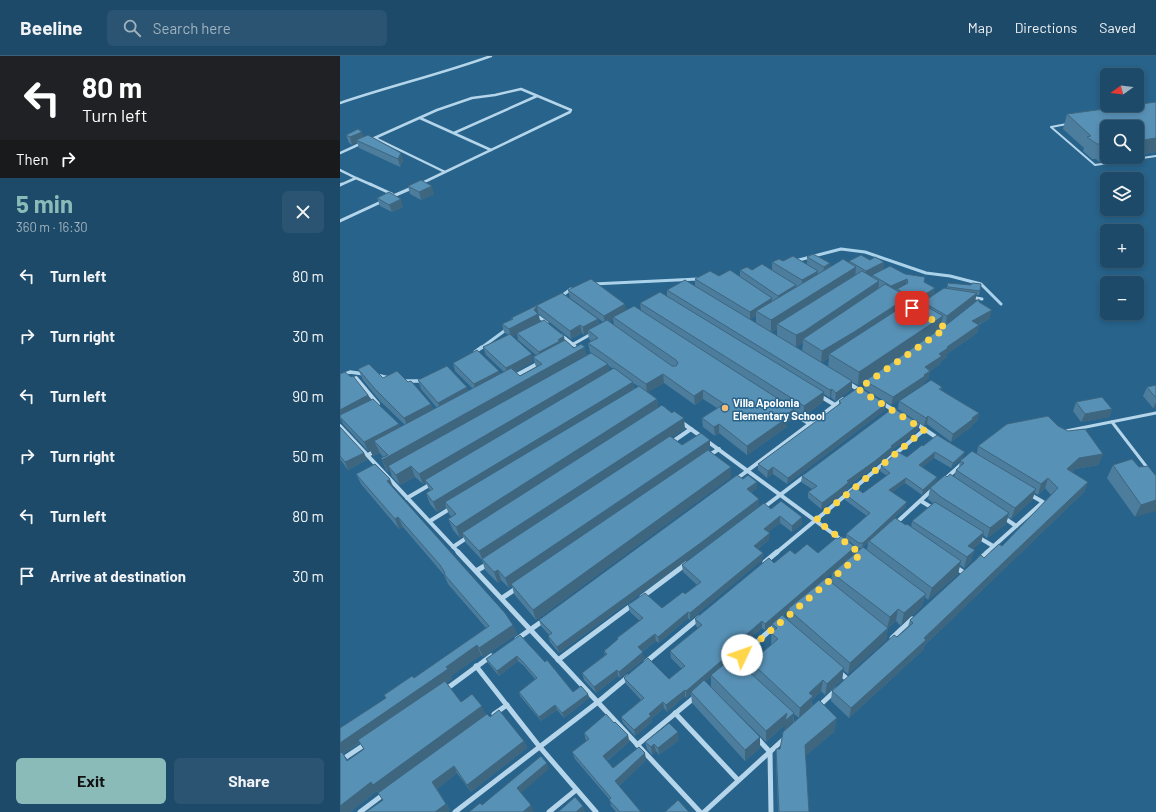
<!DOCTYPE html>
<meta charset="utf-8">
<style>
body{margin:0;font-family:Barlow,sans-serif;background:#2a5471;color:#f1f3f6;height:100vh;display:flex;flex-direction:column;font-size:15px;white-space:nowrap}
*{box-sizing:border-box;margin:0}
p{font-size:13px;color:#a0b3c0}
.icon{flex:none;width:22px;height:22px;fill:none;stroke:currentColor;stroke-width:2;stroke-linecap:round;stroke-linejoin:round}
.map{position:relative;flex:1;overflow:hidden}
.details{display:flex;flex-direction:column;background:#1d4a68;width:340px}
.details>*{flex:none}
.banner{background:#202124;color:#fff;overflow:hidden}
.needle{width:26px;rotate:255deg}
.tools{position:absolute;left:760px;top:12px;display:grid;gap:8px}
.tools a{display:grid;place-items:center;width:44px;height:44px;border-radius:6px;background:#1d4a68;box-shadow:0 2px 6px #0003,0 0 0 1px #3b627c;font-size:20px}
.pin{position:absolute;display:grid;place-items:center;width:34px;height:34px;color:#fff;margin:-17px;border-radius:8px;box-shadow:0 2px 6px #0006}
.me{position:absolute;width:44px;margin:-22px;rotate:48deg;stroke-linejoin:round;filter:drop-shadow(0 0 3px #0008)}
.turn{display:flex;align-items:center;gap:14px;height:84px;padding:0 16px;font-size:18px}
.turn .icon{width:52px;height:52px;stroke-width:2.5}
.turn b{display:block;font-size:28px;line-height:34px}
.then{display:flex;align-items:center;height:38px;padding:0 16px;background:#0003;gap:8px;font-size:15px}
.round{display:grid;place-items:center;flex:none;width:42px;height:42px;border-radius:6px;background:#2a5471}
.overview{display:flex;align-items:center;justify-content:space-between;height:68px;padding:0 16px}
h1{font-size:24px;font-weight:700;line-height:30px;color:#8bbbb9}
.button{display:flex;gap:8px;margin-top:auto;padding:8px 16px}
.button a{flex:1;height:46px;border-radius:6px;background:#8bbbb9;color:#111;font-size:16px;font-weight:700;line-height:46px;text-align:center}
.button a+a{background:#2a5471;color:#f1f3f6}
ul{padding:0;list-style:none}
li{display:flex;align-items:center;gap:12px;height:60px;padding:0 16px}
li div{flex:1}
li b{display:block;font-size:15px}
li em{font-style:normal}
header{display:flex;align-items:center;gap:24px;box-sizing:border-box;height:56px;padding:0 20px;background:#1d4a68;border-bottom:1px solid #3b627c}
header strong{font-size:19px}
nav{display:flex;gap:22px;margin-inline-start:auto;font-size:14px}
.search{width:280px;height:36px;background:#2a5471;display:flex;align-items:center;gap:10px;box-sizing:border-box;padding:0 14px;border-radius:6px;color:#a0b3c0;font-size:15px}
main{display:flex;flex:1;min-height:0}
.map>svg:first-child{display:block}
</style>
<header>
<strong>Beeline</strong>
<div class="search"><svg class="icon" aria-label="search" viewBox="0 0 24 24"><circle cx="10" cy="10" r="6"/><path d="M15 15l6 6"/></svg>Search here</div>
<nav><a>Map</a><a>Directions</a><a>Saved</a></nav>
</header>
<main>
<section class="details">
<div class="banner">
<div class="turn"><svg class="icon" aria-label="left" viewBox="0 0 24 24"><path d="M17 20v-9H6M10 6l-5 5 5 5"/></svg><div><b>80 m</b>Turn left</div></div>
<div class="then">Then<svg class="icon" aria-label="right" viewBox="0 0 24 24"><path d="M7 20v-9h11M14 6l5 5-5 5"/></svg></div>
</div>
<div class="overview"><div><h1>5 min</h1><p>360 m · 16:30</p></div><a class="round"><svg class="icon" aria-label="close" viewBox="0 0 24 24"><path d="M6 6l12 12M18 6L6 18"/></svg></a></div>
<ul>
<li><svg class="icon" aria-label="left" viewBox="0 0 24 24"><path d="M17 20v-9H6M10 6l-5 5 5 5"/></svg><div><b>Turn left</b></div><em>80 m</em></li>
<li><svg class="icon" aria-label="right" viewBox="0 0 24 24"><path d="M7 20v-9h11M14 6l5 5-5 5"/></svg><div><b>Turn right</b></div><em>30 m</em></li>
<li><svg class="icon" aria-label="left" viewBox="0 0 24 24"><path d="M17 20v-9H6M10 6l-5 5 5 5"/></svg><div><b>Turn left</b></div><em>90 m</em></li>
<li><svg class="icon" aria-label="right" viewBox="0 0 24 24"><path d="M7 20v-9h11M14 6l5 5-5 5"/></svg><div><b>Turn right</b></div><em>50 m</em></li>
<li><svg class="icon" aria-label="left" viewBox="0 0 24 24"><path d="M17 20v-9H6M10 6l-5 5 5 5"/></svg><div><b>Turn left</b></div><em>80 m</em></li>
<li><svg class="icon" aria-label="arrive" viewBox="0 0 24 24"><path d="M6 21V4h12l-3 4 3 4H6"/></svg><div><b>Arrive at destination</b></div><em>30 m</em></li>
</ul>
<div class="button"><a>Exit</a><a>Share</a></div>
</section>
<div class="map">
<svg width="816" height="756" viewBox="0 0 816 756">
<rect width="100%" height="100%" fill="#27638b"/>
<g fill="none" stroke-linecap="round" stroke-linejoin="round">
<g stroke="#aad2ea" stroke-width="3">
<path d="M455 205 501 193 525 196 586 217 610 220 641 228 661 248"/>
<path d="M253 228 358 223"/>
<path d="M220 241 231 233"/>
<path d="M141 292 167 273"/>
</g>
<g stroke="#aad2ea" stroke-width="3.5">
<path d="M135 296 142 291"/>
<path d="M36 319 49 322"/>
<path d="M0 320 10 316 24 318"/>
<path d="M63 325H83"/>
</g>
<path stroke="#b5d5ea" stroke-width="2" d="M727 68 711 71 755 109 816 100"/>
<g stroke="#b5d5ea" stroke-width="3">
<path d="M772 366 809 414"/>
<path d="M726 375 816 357"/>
</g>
<g stroke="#b5d5ea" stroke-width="2.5">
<path d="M0 47C50 30 101 18 151 0"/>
<path d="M80 62 151 94"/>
<path d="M114 77 197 40"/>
<path d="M35 82 105 116"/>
<path d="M30 84 97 54 132 42 155 39 181 33 231 54 230 56 80 128"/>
<path d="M0 97 22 87"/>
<path d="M0 114 16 122 0 129"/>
<path d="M16 122 32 129"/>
</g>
<g stroke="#b5d5ea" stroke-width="3">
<path d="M30 128 52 138"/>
<path d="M0 129 2 128"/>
<path d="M51 141 74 131"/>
<path d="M0 165 43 145"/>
<path d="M630 241 642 243"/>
<path d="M199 261 207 267"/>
<path d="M221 279 235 290"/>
<path d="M228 291 253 277"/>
</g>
<g stroke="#b5d5ea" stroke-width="4">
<path d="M173 321 199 307"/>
<path d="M16 322 38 348"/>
<path d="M508 327 521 335"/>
<path d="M480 340 495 349"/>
<path d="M542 347 555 355"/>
<path d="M451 356 470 368"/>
<path d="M341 366 362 381"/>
<path d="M575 367 599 383"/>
<path d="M0 370 119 497"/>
<path d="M367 385 503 485"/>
<path d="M332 386 351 373"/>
<path d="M28 399 35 395"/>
<path d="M368 400 379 393"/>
<path d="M395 424 503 343"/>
<path d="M604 424 623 407"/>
<path d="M67 442 91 428"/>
<path d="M581 445 594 453"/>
<path d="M423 452 465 420"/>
<path d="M663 461 676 470"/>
<path d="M90 465 111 452"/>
<path d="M555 468 593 433"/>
<path d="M638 481 653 490"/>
<path d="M113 491 128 481"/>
<path d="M436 497 584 374"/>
<path d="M646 497 703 446 689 438"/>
</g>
<g stroke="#b5d5ea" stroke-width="5">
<path d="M118 496 360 756"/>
<path d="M640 503 648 496"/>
<path d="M425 506 437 496"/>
<path d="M614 510 624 517"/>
<path d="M136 515 148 508"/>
<path d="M302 541 346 508"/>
<path d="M162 542 177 532"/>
<path d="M552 582 572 563"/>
<path d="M177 583 204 564"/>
<path d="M218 604 292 549"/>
<path d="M306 606 359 562"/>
<path d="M393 607 436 569"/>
<path d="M136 610 199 690 256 756"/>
<path d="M499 616 507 623"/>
<path d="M105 634 151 600"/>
<path d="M479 650 496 634"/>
<path d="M335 657 398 724"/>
<path d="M154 658 167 649"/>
<path d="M418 683 430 696 431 756"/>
<path d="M297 689 355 641"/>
<path d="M0 705 27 687"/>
<path d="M20 756 44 738"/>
<path d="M115 756 258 646 288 621"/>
<path d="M209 756 236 734"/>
<path d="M364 756 445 682"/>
</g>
</g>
<g fill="#4c7d9d" fill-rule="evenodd">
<path d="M816 46V96L797 99V71L778 103 759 106 756 103H752L743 95 744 92 723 73 727 58Z"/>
<path d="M6 79 24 81 63 104 60 111 19 92 17 86 12 89 9 87Z"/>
<path d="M68 130 94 138 81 144 70 138Z"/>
<path d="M37 142 63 151 52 156 40 150Z"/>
<path d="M467 201 490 211 509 207V205L530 204 544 206 543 213 530 219 532 221V219L565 218 584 226 594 239 607 232V227L640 235 639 239H636L635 245 606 268 602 266 600 272 518 329 512 326V333L495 345 491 341 490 342 484 338 483 346 464 360 454 354V362L447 367V371L407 399 379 377 375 380 363 371 362 362 377 352 363 343 355 349 324 327 308 336 317 343 318 351 345 373 332 381 342 389 370 384V395H369L391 411V421L196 564 174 538 172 530 169 532 161 524 158 527 145 514 142 504 126 487 123 480 120 482 113 474 108 463 112 461 109 458 106 451 97 456 90 448 86 437 90 435 86 427 83 428 75 421 60 429 52 421 50 414 48 416 46 414 41 402 43 401 40 397 33 400 30 394 28 395 3 368 1 363H0V318L28 339 31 344 59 368 60 371 65 369 40 345 23 324 18 313 43 322 91 348 93 354 97 352 81 333 78 324 128 335 133 333 115 315 113 307 159 315 160 318 164 316 146 299 143 291 168 279 164 276 162 268 172 263 171 262 222 237 258 263 259 268 263 266 230 242 228 234 286 254 301 255 300 247 327 240V234L355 230V223L379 220 400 221V214H432V206L443 205 467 208ZM199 258 231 283 242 277 244 279 248 277 249 283 251 285 248 287 250 296 251 297 246 299 234 292 200 266 199 259ZM416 260V267L410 263ZM273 263 274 269 269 266ZM437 273V280L431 276ZM177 278 178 284 196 299 193 301 196 311 180 320 175 316 193 306 172 280ZM463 287 462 295 456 291ZM489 302 488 311 481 307ZM268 309 273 313 269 315ZM293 327 298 330 294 333Z"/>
<path d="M639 246 650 262 639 269 637 277 607 298V301L601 305 600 308 590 315 588 323 584 326 583 328 551 349 524 333 525 325Z"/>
<path d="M816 329V351L813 352 803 340 807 331Z"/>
<path d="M602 331 601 334 639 357 637 365 632 369 631 371 611 386 587 368 584 370 558 353 559 345Z"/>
<path d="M499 345 545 354 447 428 433 418 427 422 418 414V408L499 349Z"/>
<path d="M736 346 772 353 769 361 741 366 733 355Z"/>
<path d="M718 370 763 398 758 409 735 413 732 416 748 426 744 436 585 589 583 594 509 662 491 645 492 635 568 571 570 564 644 502 662 490 711 439 705 432 698 439 695 437 692 444 671 463 668 461 666 468 647 482 643 479 641 486 633 493 631 505 624 512 620 509 618 518 588 544 585 541 582 550 561 570 556 565 548 572 546 584 508 618 503 614 502 624 485 639 481 635 472 644V651L495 675 465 700 469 756H438L436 706V693H440L445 675V669L426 686 371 631V621L365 625 420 681V692L405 705 352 647 351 638 346 642 345 640 327 656 324 652 311 663 312 666 295 680 283 667 281 661 301 644 286 628 284 622 329 623 342 613 331 602 330 595 358 572 356 570 355 563 434 507 455 498 478 497 498 483 515 498 521 492H518L506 483V478L527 460 505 444 506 439 523 437 547 420 540 415 541 410 567 401 583 390 623 401 611 412 594 402 582 411 597 421 596 426 582 439 565 427 552 436 566 451 550 466 571 471 572 465 593 447 588 443 590 432 607 421H614L616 414 619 411 620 405 637 397 638 390ZM528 486 527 494 523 491ZM492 517 491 526 486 522ZM448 554V564L443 559ZM432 569 431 589 417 601 403 591V588L422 572 425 574ZM399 597V606L393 601ZM454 658 459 662 454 667Z"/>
<path d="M0 371 24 397 27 404 8 414 0 403Z"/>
<path d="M578 374 552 394 551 397 534 411 509 429V432L498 441 481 453 468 442V436L472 433 461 426 462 420Z"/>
<path d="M773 409 799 411 816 420 795 461 767 422Z"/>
<path d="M16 418 54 433 173 569 177 578 143 601 141 599 111 620 112 623 106 627 121 646 150 661 184 685 187 692 131 736 117 717 97 733 110 754 43 744 37 735 10 756H0V672L46 642 146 572 108 528 104 519 63 471 59 473 21 428ZM20 687 24 693 8 704 3 698Z"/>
<path d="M403 423 417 432 411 437 419 450 363 492 219 597 210 586 208 580 209 579 201 570 199 564Z"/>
<path d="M431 453 462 461V468L452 476 440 467 428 476 429 484 418 493 423 497 422 504 350 564 348 562 319 587 316 585 302 596 304 603 280 622 278 620 256 637 244 624 242 617 265 599 264 595 278 584 277 582 300 565 290 556 288 549 322 552 345 538 357 529 343 516 342 509Z"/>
<path d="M180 579 233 636 248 638 249 642 224 662 217 654 201 665 180 640 179 636 195 623 184 610 178 605 159 620 148 607 146 603Z"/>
<path d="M274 667 288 679 289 686 267 705 273 712 306 704 279 730 301 756H276L271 750 270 744 235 703 232 696 246 685 244 677Z"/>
<path d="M339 684 319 699 316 695 312 699 307 693 305 686Z"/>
</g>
<g fill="#3e667f">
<path d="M22 76 25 83 16 84 17 86 12 89 10 81Z"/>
<path d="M816 82V96L797 99V85Z"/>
<path d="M767 90V101H781H779L778 103 759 106 764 91Z"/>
<path d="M61 97 63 104 60 111 58 103Z"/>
<path d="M92 130 94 138 81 144 79 136Z"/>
<path d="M61 143 63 151 52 156 49 149Z"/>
<path d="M544 206 543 213 525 222 526 215Z"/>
<path d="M490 207 489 216 483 219 484 211Z"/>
<path d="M516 211 515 223 437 268V273L431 276V264Z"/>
<path d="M478 215 477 223 462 232V224Z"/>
<path d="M567 223 566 229 550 236 551 230Z"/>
<path d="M539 225 538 236 463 283V287L456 291V279Z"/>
<path d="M456 229V236L438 247V240Z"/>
<path d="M595 232 594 239 575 251 576 244Z"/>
<path d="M637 237 635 245 606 268 607 260Z"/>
<path d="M568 241 566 252 489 298V302L481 307 482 295Z"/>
<path d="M432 242V250L416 255V260L410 264V256Z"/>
<path d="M285 248 286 256 273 261V263L265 268 264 260Z"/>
<path d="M197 250 200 266 171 281 169 273 194 254Z"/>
<path d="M652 254 650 262 631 273 632 265Z"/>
<path d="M603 260 600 272 518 329 519 316Z"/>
<path d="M258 263 259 271 248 274V277L244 279 243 271Z"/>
<path d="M240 269 242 277 231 283 230 275Z"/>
<path d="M639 269 637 277 607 298V301L601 305 600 308 590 315 588 323 584 326 583 328 551 349 553 341 585 311 607 291Z"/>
<path d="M224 280 225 286 200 302 199 296Z"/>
<path d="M245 291 247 302 48 410 50 414 48 416 42 404Z"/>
<path d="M192 298 193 306 168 320 166 312Z"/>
<path d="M268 308 270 319 85 424 86 427 83 428 79 418Z"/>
<path d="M159 315 161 323 136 336 134 328Z"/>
<path d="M323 318 324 327 307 337 306 328Z"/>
<path d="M512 325V333L495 345 496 337Z"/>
<path d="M293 326 294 336 105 446 106 451 97 456 93 446Z"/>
<path d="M127 331 130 340 101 356 98 347Z"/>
<path d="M492 333 491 341 490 342V334Z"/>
<path d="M363 334V343L355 349 354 340Z"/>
<path d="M484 336 483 346 464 360V350Z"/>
<path d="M28 339 32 346 0 361V354Z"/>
<path d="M317 343 319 354 122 477 123 480 120 482 116 471Z"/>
<path d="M816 346V351L813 352Z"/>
<path d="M91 348 95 359 69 373 64 362Z"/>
<path d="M546 348 545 354 447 428 448 422Z"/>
<path d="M454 353V362L447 367V371L407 399V390Z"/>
<path d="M772 353 769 361 741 366 745 358Z"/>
<path d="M639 357 637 365 632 369 631 371 611 386 613 378 632 362Z"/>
<path d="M588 360 587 368 584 370 586 362Z"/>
<path d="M344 362 345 373 143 505 139 495Z"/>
<path d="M59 368 62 376 34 385 40 397 33 400 30 394 28 395 24 386Z"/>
<path d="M379 368V377L375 380 374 371Z"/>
<path d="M580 368 578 374 552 394 551 397 534 411 509 429V432L498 441 481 453 482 447 507 425 551 390Z"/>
<path d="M370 384V395L172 530 171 528 172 530 169 532 165 522Z"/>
<path d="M595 396 594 402 578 414 579 409Z"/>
<path d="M625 396 623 401 611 412 613 407Z"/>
<path d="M24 397 27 404 8 414 5 406Z"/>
<path d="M763 398 758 409 735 413 723 423 727 413 739 402Z"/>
<path d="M71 410 75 421 60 429 56 419Z"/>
<path d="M391 411V421L196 564 193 554Z"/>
<path d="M433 411V418L427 422 428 415Z"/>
<path d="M597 421 596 426 582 439 583 434Z"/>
<path d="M566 422 565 427 548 439 549 434Z"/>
<path d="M708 422 705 432 698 439 701 428Z"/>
<path d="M50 423 54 433 47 425Z"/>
<path d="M417 426V432L407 440V433Z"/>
<path d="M748 426 744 436 585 589 583 594 509 662 511 652Z"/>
<path d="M696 433 692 444 671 463 675 452Z"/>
<path d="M419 443V450L363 492 219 597 217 591Z"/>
<path d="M816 444V455L795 461 801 449Z"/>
<path d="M567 446 566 451 529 486V485L522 492 523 487Z"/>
<path d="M669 457 666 468 647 482 650 472Z"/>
<path d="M440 460V467L424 479V473Z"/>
<path d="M58 461 63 471 59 473 55 463Z"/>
<path d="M462 461V468L452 476V470Z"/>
<path d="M644 476 641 486 625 500 628 490Z"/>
<path d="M430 477 429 484 414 496V490Z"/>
<path d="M515 491 514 498 449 554 448 553V554L432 568V569L425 574V568Z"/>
<path d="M635 494 631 505 624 512 627 501Z"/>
<path d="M423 497 422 504 350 564V557Z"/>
<path d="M621 505 618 518 588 544 592 532Z"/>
<path d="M158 514 161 524 158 527 154 516Z"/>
<path d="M586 538 582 550 561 570 564 557Z"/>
<path d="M558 553 556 565 548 572 546 584 508 618 510 607 547 572 550 561Z"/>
<path d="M348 556V562L319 587 318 581Z"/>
<path d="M422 565V572L403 588V591L399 595V597L372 620 371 619V621L352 637 351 636V638L346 642V635L399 588 401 583Z"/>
<path d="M173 569 177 578 143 601 139 592Z"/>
<path d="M315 578 316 585 299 598 298 591Z"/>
<path d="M137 589 141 599 111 620 112 623 3 698 14 713 0 700V687Z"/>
<path d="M303 596 304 603 280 622 279 616Z"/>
<path d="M177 600 178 605 159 620 157 615Z"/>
<path d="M504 612 502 624 485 639 487 628Z"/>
<path d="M277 614 278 620 256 637 254 631Z"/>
<path d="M483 624 481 635 472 644 471 652 459 663 460 652 469 637Z"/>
<path d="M345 634V640L327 656 326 649Z"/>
<path d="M248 638 249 642 224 662 222 657Z"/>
<path d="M323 646 324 652 311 663 312 666 295 680 294 674 309 658Z"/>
<path d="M215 649 217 654 201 665 199 661Z"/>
<path d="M142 650 146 659 39 737 37 735 10 756H0V750L31 726Z"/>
<path d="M447 657H454L453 668 444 677 445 669 426 686V675Z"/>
<path d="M497 662 495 675 463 702 465 689Z"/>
<path d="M338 676 339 684 319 699 318 692Z"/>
<path d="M288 679 289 686 265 706 263 700Z"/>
<path d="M420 681V692L405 705V694Z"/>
<path d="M184 685 187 692 131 736 127 729Z"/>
<path d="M314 688 316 695 312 699 311 691Z"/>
<path d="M305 697 306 704 277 732 275 725Z"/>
<path d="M207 707 209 713 180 738 177 732Z"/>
<path d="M114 710 117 717 97 733 92 726Z"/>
<path d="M106 748 110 754 108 756H95Z"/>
<path d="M191 749 194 756H183Z"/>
<path d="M243 750 245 756H236Z"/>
</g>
<g fill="#5891b6" stroke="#3e667f">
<path d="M816 46V82L797 85V71H767V90L764 91 760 88H757L747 81 751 80 727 58Z"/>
<path d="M18 73 22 76 10 81 6 79Z"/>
<path d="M28 79 61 97 58 103 16 84Z"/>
<path d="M81 124 92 130 79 136 68 130Z"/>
<path d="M49 136 61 143 49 149 37 142Z"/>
<path d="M473 198 490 207 484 211 467 201Z"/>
<path d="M521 199 530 204 535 201 544 206 526 215 509 205Z"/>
<path d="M453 200 478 215 462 224 432 206 439 203 443 205Z"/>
<path d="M503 203 516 211 431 264 416 255 500 205Z"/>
<path d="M422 208 456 229 438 240 400 214 407 211 412 214Z"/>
<path d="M550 210 565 218 585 221 584 226 595 232 576 244 557 233 568 227 567 223 551 230 532 219Z"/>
<path d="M390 214 432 242 410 256 355 223 370 215 379 220Z"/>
<path d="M522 215 539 225 463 276 456 279 437 268Z"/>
<path d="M251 223 285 248 264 260 228 234Z"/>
<path d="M345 224 512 325 496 337 492 333 490 334 327 234Z"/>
<path d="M607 227 631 229 632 227 641 228 640 235 608 231Z"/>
<path d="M545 228 568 241 514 276 482 295 463 283Z"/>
<path d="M604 232 637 237 607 260 583 246Z"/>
<path d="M320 236 484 336 464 350 300 247Z"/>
<path d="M222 237 258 263 243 271 240 269 230 275 197 250 194 254 198 258 169 273 162 268 173 263 171 262Z"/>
<path d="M574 243 603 260 519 316 489 298Z"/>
<path d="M639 243V246L652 254 632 265 639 269 607 291 608 292 599 298 602 300 585 311 590 315 584 319 585 320 553 341 525 325 610 266Z"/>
<path d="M294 250 454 353 445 360 447 362 407 390 379 368 374 371 362 362 384 348 363 334 354 340 323 318 306 328 248 287 258 282 248 274 267 264 332 310H336L338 307 336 304 273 261Z"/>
<path d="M204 264 224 280 218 284 220 285 199 296 177 277Z"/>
<path d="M170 278 192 298 166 312 143 291Z"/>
<path d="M225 284 234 292 241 288 245 291 42 404 41 402 48 399 34 385 28 388 171 312 180 320 202 308 193 301Z"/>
<path d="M137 294 159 315 134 328 113 307Z"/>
<path d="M251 297 268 308 79 418 71 410 56 419 48 410Z"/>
<path d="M29 308 43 322 57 315 68 326 71 325 91 348 64 362 35 333 18 313Z"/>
<path d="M107 310 127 331 98 347 78 324Z"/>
<path d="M274 312 293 326 93 446 86 437 93 433 85 424Z"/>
<path d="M5 316 11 321 13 320 28 339 0 354V318Z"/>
<path d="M591 324 602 331 599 333 639 357 632 362 633 363 613 378 588 360 586 362 559 345Z"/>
<path d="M816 329V342L807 331Z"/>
<path d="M299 330 317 343 116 471 108 463 116 458 105 446Z"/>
<path d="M519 331 546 348 448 422 433 411 428 415 418 408 501 347 499 345Z"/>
<path d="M762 341 772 353 745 358 736 346Z"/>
<path d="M33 343 59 368 24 386 0 361V359Z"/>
<path d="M322 349 332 357 334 355 344 362 139 495 122 477Z"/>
<path d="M553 352 580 368 551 390 552 391 535 405 507 425 509 426 498 435 482 447 468 436 477 430 462 420Z"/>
<path d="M708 360 718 370 728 375 745 373 763 398 739 402 727 413 748 426 584 582 586 584 511 652 492 635 554 579 557 581 573 567 570 564 641 499 644 502 659 488 662 490 718 432 708 422 701 428 638 390 667 368Z"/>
<path d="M0 371 24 397 5 406 0 400Z"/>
<path d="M361 377 370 384 165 522 158 514 154 516 142 503 330 380 342 389Z"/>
<path d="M597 379 625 396 613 407 595 396 579 409 597 421 583 434 566 422 549 434 567 446 523 487H519L506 478 530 457 506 439 515 431 523 437 550 417 541 410 558 396 567 401 582 389 583 390Z"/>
<path d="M368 394 391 411 193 554 171 528Z"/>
<path d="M632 395 696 433 675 452 616 414 624 407 620 405Z"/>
<path d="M792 403 799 411 808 410 816 420V444L801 449 773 409Z"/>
<path d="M35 408 50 423 47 425 165 557 173 569 139 592 137 589 106 611 108 613 0 687V672L46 642 44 639 72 620 74 622 149 570 104 518 105 517 100 509 58 461 55 463 16 418Z"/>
<path d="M610 418 669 457 650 472 601 441 590 432 605 419 607 421Z"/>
<path d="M397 419 403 423 408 419 417 426 407 433 419 443 362 486 217 591 208 580 212 577 199 564Z"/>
<path d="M441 445 462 461 452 470 440 460 424 473 430 477 414 490 423 497 350 557 348 556 318 581 315 578 298 591 303 596 279 616 277 614 254 631 242 617 267 598 264 595 278 583 277 582 303 562 288 549 305 537 322 552 343 536 345 538 361 526 342 509 424 447 431 453Z"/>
<path d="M595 446 644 476 628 490 635 494 627 501 572 465Z"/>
<path d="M555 462 566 469 567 468 621 505 592 532 529 485Z"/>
<path d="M501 480 515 491 425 568 422 565 401 583 403 585 399 588 400 589 346 635 345 634 326 649 323 646 309 658 311 660 294 674 281 661 304 642 284 622 308 602 329 623 345 610 330 595 362 569 355 563 429 502 434 507 450 494 455 498 467 488 478 497 496 482 498 483Z"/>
<path d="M523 491 586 538 564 557 558 553 550 561 492 517Z"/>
<path d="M486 522 548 572 510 607 448 553Z"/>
<path d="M442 559 504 612 487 628 483 624 469 637 473 640 460 652 399 595 406 589 417 601 438 583 431 577 437 572 432 568Z"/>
<path d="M180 579 205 606 207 604 233 636 241 630 248 638 222 657 215 649 199 661 179 636 197 622 182 605 177 600 157 615 146 603Z"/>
<path d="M393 601 454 657 445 665 447 657 426 675 371 619Z"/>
<path d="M364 624 420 681 405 694 351 636Z"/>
<path d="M105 625 121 646 132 638 142 650 33 729 31 726 0 750V697L2 696 7 705 24 693 18 684Z"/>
<path d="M479 644 497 662 465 689 469 756H439L436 693H440L443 676Z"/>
<path d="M159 654 184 685 127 729 114 710 92 726 106 748 95 756H26L43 744 38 737 147 658 150 661Z"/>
<path d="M266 658 274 667 275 666 288 679 263 700 273 712 299 691 305 697 275 725 301 756H280L269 744 271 742 232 696 249 683 244 677Z"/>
<path d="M329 667 338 676 318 692 314 688 311 691 305 686Z"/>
<path d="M201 700 207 707 177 732 191 749 183 756H129L140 747 142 749Z"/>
<path d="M235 741 243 750 236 756H218Z"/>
<path d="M338 744 349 756H325Z"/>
</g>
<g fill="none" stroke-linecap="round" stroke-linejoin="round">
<path stroke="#ffd54a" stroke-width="7" stroke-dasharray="0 12.6" d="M402 599 521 498 476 464 584 374 518 333 606 272 572 252"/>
</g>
<circle fill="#f2bd7b" stroke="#27638b" stroke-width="1.5" cx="385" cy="352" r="4"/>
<g text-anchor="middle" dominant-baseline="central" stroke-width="3" stroke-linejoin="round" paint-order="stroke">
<g font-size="11" font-weight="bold" fill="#fff" stroke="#27638b" text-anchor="start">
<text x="393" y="346">Villa Apolonia<tspan x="393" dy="13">Elementary School</tspan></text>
</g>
</g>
</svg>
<div class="tools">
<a><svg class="needle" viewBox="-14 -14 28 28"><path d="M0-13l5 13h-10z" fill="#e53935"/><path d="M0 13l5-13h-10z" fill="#a0b3c0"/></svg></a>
<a><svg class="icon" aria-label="search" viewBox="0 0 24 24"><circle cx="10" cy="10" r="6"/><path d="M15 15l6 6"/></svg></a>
<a><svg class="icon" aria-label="layers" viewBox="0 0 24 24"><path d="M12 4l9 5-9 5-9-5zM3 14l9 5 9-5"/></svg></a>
<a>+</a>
<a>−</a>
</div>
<div class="pin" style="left:572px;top:252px;background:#d93025"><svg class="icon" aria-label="arrive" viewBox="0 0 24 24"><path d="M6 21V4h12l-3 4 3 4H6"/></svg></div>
<svg class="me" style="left:402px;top:599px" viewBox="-20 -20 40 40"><circle r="19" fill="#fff"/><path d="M0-13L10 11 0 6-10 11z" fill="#ffd54a"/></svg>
</div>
</main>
